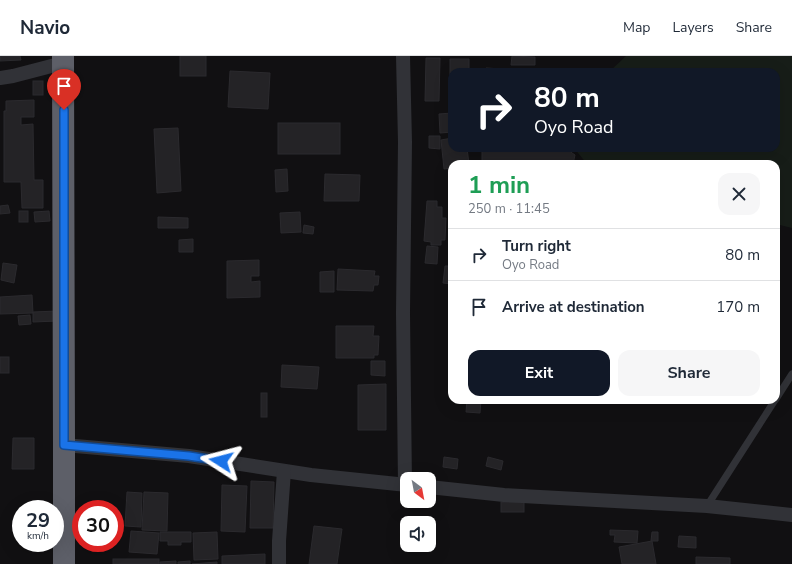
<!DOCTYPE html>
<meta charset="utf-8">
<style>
body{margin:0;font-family:"Nunito Sans",sans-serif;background:#f6f6f7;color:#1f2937;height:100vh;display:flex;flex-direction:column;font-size:15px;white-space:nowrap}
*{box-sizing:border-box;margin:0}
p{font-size:13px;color:#747a83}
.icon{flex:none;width:22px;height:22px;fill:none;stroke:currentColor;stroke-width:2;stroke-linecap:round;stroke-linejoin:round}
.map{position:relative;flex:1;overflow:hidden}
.side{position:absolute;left:448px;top:104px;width:332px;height:244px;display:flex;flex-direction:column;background:#fff;border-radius:12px;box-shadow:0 4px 16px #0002}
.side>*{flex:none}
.hud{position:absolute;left:448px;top:12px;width:332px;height:84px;border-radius:12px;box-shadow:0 4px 16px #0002;background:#111827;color:#fff;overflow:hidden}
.needle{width:26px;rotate:148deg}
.tools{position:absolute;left:400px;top:416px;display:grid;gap:8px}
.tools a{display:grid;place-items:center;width:36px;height:36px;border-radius:8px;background:#fff;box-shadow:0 4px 16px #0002;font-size:20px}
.speed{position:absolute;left:12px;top:444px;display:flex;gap:8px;font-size:20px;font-weight:700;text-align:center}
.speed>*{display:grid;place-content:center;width:52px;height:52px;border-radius:50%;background:#fff;box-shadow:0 4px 16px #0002;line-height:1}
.speed small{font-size:10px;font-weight:400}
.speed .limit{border:6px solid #d22;background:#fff;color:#111}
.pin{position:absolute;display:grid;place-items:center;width:34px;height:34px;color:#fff;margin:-41px -17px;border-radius:50% 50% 50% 0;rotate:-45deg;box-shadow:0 0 4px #0007}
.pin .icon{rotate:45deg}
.me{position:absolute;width:44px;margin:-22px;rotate:279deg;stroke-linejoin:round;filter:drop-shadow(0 0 3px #0008)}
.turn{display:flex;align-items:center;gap:14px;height:84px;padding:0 20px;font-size:18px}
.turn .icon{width:52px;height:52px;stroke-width:2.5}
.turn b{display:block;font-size:28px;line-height:34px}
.round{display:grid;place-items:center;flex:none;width:42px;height:42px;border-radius:12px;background:#f6f6f7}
.head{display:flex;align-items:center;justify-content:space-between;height:68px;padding:0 20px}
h1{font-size:24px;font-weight:700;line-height:30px;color:#1e9e55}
.primary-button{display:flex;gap:8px;margin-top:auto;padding:8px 20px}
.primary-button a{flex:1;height:46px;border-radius:12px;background:#111827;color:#fff;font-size:16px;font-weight:700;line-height:46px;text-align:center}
.primary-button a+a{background:#f6f6f7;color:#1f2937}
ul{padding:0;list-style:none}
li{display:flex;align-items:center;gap:12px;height:52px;padding:0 20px;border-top:1px solid #e0e1e3}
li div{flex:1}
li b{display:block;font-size:15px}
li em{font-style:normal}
header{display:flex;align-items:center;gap:24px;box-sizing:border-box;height:56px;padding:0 20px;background:#fff;border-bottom:1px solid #e0e1e3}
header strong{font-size:19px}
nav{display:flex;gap:22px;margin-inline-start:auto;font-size:14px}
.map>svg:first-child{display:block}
</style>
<header>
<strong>Navio</strong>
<nav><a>Map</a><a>Layers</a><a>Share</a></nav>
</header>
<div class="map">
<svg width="792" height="508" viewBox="0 0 792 508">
<rect width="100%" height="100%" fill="#111012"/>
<path fill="#171d18" d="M626 0H792V172L776 168V108H587L574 92H776V16H609Z"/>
<g fill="#242326" stroke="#2b2a2e">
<path d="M0 0H20L21 4 0 5Z"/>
<rect x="180" y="0" width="26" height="20"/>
<path d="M512 0 535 1V9H511Z"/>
<path d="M426 2H440L439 45H425Z"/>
<path d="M450 3H469V16H452V19H450Z"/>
<path d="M486 12 502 13 501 16H486Z"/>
<path d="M230 15 270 17 268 53 228 51Z"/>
<rect x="33" y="25" width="10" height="14"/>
<path d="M34 44V61H21V69L33 68 34 124H43V152H22L21 126H4V55H6V45Z"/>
<path d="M452 57V76L440 77 439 58Z"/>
<rect x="278" y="67" width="62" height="31"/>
<path d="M178 72 181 135 157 137 154 73Z"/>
<path d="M429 80H440V93L429 92Z"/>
<path d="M452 82V92H467L469 108H452V112L444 113 441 84Z"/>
<path d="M482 92H565L575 99 573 108H482Z"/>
<path d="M287 113 288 135 276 136 275 114Z"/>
<path d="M325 118 360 119 359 145H324Z"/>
<path d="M427 145H437V151H442V162H446L445 184H441V189H431V186L424 185Z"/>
<path d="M8 149 10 157 0 158V150Z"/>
<rect x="19" y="155" width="9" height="11"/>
<path d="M49 155 50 165 35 166 34 156Z"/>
<path d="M300 156 301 176 281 177 280 157Z"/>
<path d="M158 161 188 162V172H158Z"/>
<path d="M304 169 314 171 313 178 303 177Z"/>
<path d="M193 183V196H179V184Z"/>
<path d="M427 190 438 191 437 208 425 207Z"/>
<path d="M259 204V220H251V226L260 225V241L227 242V205Z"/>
<path d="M3 207 17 209 14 227 1 224Z"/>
<path d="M445 210H452V228L443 227Z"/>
<path d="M338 213 375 215 374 220H379L378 229H374L373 235 337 234Z"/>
<path d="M334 215V236H320V216Z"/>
<path d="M32 239 33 257 0 258V241Z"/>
<path d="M57 255V265L33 266V256Z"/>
<path d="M30 259 31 268 19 269 18 260Z"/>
<path d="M336 270H374L373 280H379L378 299H374V302H336Z"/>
<rect x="0" y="301" width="9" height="16"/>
<path d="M371 305H385V320L371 319Z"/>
<path d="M282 309 319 311 317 333 281 331Z"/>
<path d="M386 328V374H358V329Z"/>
<rect x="261" y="337" width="6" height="24"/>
<path d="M467 344H481L480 357 466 356Z"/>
<path d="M13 382H34V413H12Z"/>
<path d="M444 401 458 403 457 413 443 411Z"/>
<path d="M488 401 503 405 501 414 486 410Z"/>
<path d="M251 425 274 426 273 472H250Z"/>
<path d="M222 429 247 430 245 476 221 475Z"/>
<path d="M127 436 142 437 141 471 125 470Z"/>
<path d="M144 436 168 437 167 475 142 474Z"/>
<rect x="501" y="446" width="23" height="10"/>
<path d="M314 470 342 473 337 508H309Z"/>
<path d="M610 474 638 475 637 487 614 486 615 479H610Z"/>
<path d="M131 475 159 477 157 498 129 496Z"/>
<path d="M160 476H191V486H181V489H168V485H160Z"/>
<path d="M217 476 218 503 194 504 193 477Z"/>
<path d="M652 476H658V485H651Z"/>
<path d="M679 480 696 481V492L678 491Z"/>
<path d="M652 485 656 508H622L619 491Z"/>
<path d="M265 498V508H222V500Z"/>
<path d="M696 501 730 502V508H696Z"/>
<rect x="113" y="503" width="46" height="5"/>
<path d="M176 505V508H160V506Z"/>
<path d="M190 505V508H178V506Z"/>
<path d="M217 506V508H192Z"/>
</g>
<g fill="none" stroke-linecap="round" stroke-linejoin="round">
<g stroke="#313237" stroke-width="7">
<path d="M776 343 792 318"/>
<path d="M707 450 775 344"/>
</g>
<g stroke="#313237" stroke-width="14">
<path d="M403 0 405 86 403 257 405 429"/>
<path d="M0 22 13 20 63 7"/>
<path d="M64 389 189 400 311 419 407 429"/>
<path d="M429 431 504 439 707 450 792 459"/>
<path d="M279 508V485L284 415"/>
</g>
<path stroke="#5d5f68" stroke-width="22" d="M63 0 64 389V508"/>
</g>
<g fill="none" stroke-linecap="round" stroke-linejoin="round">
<g stroke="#114b97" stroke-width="10">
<path id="route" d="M64 54V389L189 400 221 405"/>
</g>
<use href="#route" stroke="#1a73e8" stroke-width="7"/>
</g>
</svg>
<div class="tools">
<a><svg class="needle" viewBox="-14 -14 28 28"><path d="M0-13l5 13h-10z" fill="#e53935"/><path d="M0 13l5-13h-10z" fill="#747a83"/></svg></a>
<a><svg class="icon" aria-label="sound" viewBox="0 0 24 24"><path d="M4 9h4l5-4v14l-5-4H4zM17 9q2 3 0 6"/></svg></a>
</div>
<div class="speed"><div>29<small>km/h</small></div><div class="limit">30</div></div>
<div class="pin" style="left:64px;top:54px;background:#d93025"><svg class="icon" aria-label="arrive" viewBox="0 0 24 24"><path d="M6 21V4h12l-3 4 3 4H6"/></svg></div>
<svg class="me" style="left:221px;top:405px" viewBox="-20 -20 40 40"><path d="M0-17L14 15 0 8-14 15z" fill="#1a73e8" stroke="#fff" stroke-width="4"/></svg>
<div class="hud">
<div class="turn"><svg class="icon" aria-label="right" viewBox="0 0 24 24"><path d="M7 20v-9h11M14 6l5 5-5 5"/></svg><div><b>80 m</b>Oyo Road</div></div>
</div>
<section class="side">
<div class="head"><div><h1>1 min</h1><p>250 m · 11:45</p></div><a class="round"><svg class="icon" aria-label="close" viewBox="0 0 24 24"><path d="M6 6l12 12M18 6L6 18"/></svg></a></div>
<ul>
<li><svg class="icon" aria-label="right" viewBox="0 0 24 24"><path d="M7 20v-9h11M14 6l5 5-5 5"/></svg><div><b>Turn right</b><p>Oyo Road</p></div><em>80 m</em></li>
<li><svg class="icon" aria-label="arrive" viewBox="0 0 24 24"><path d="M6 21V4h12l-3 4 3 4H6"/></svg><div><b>Arrive at destination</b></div><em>170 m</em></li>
</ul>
<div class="primary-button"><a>Exit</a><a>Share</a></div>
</section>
</div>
